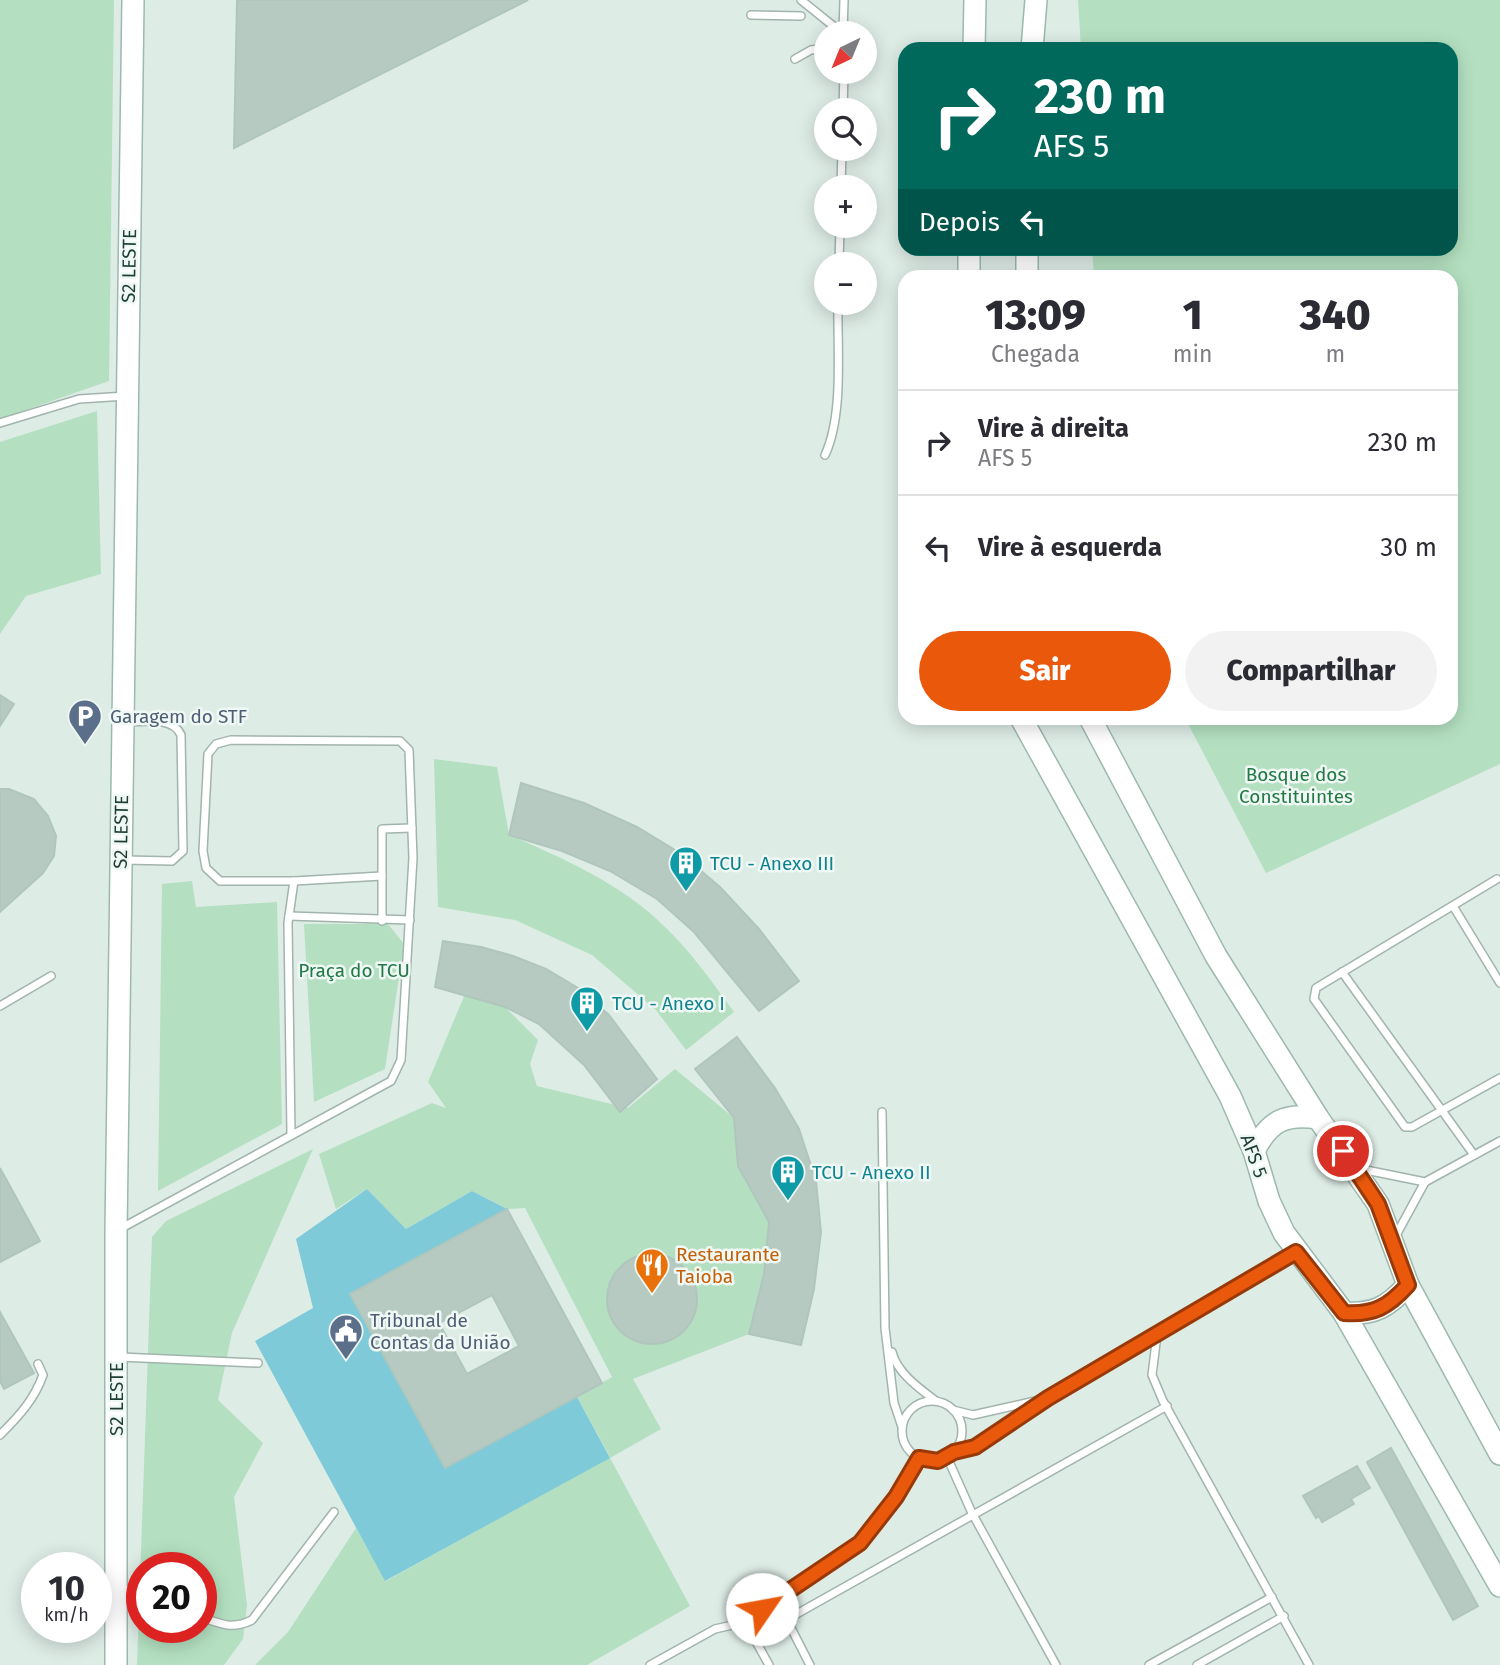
<!DOCTYPE html>
<html lang="pt">
<meta charset="utf-8">
<style>
body{margin:0;font-family:"Fira Sans",sans-serif;background:#f2f2f3;color:#2b2b33;height:100vh;display:flex;flex-direction:column;font-size:26px;white-space:nowrap}
*{box-sizing:border-box;margin:0}
p{font-size:23px;color:#7c7c81}
.icon{flex:none;width:38px;height:38px;fill:none;stroke:currentColor;stroke-width:2;stroke-linecap:round;stroke-linejoin:round}
.map{position:relative;flex:1;overflow:hidden}
.details{position:absolute;left:898px;top:270px;width:560px;height:455px;display:flex;flex-direction:column;background:#fff;border-radius:21px;box-shadow:0 4px 18px #0003}
.details>*{flex:none}
.hud{position:absolute;left:898px;top:42px;width:560px;height:214px;border-radius:21px;box-shadow:0 4px 18px #0003;background:#00695c;color:#fff;overflow:hidden}
.needle{width:46px;rotate:223deg}
.fabs{position:absolute;left:814px;top:21px;display:grid;gap:14px}
.fabs a{display:grid;place-items:center;width:63px;height:63px;border-radius:50%;background:#fff;box-shadow:0 4px 18px #0003;font-size:35px}
.speed{position:absolute;left:21px;top:1552px;display:flex;gap:14px;font-size:35px;font-weight:700;text-align:center}
.speed>*{display:grid;place-content:center;width:91px;height:91px;border-radius:50%;background:#fff;box-shadow:0 4px 18px #0003;line-height:1}
.speed small{font-size:18px;font-weight:400}
.speed .limit{border:10px solid #d22;background:#fff;color:#111}
.pin{position:absolute;display:grid;place-items:center;width:60px;height:60px;color:#fff;margin:-30px;border:4px solid #fff;border-radius:50%;box-shadow:0 2px 7px #0007}
.me{position:absolute;width:77px;margin:-38px;rotate:57deg;stroke-linejoin:round;filter:drop-shadow(0 0 5px #0008)}
.turn{display:flex;align-items:center;gap:24px;height:147px;padding:0 21px;font-size:32px}
.turn .icon{width:91px;height:91px;stroke-width:2.5}
.turn b{display:block;font-size:49px;line-height:60px}
.then{display:flex;align-items:center;height:66px;padding:0 21px;background:#0003;gap:14px;font-size:26px}
.eta{display:flex;justify-content:space-evenly;align-items:center;height:119px;text-align:center}
.eta b{font-size:42px;font-weight:800;line-height:49px}
.cta{display:flex;gap:14px;margin-top:auto;padding:14px 21px}
.cta a{flex:1;height:80px;border-radius:42px;background:#ea580c;color:#fff;font-size:28px;font-weight:800;line-height:80px;text-align:center}
.cta a+a{background:#f2f2f3;color:#2b2b33}
ul{padding:0;list-style:none}
li{display:flex;align-items:center;gap:21px;height:105px;padding:0 21px;border-top:2px solid #e1e1e2}
li div{flex:1}
li b{display:block;font-size:26px}
li em{font-style:normal}
.map>svg:first-child{display:block}
</style>
<div class="map">
<svg width="1500" height="1665" viewBox="0 0 1500 1665">
<rect width="100%" height="100%" fill="#deece6"/>
<g fill="#b4e0c1" fill-rule="evenodd">
<path d="M0 0H114L109 381 0 419Z"/>
<path d="M1078 0H1500V764L1266 873 1185 718H1451V276H1094L1092 249 1451 248V49H1081Z"/>
<path d="M97 411 101 574 26 596 0 634V442Z"/>
<path d="M434 759 497 767 509 835C563 858 624 885 666 928 692 953 713 983 734 1012L686 1050 656 1010 592 955 515 920 438 907Z"/>
<path d="M192 881 196 907 277 902 282 1124 158 1191 162 884Z"/>
<path d="M304 924H388L404 944 385 1069 314 1102Z"/>
<path d="M465 994 505 1007 538 1040 530 1064 537 1086 628 1108 675 1069 734 1118 738 1166 769 1222 764 1274 749 1334 633 1379 661 1429 610 1458 690 1606 587 1665H255L288 1632 356 1528 386 1581 610 1457 577 1397 612 1377 525 1208 507 1209 472 1191 406 1229 367 1189 336 1209 319 1154 432 1103 446 1108 428 1082Z"/>
<path d="M313 1149 232 1333 218 1400 263 1443 234 1497 247 1605 243 1639 224 1665H137L152 1237 166 1221ZM142 1568H201V1628H142Z"/>
</g>
<path fill="#7fcad8" d="M367 1189 406 1229 472 1191 507 1209 350 1295 445 1468 577 1397 610 1458 385 1581 255 1341 313 1308 296 1239Z"/>
<g fill="#b6cac2" stroke="#b0c6bd" stroke-width="2" fill-rule="evenodd">
<path d="M237 0H528L234 148Z"/>
<path d="M0 695 14 704 0 726Z"/>
<path d="M521 783 584 803 637 827 680 853 720 887 759 929 799 981 759 1011 694 932 657 899 610 871 562 851 509 835Z"/>
<path d="M0 789H9L34 799 48 816 56 836 54 856 43 873 0 912Z"/>
<path d="M443 941 481 947 513 956 546 969 578 988 609 1015 657 1079 620 1112 584 1065 539 1024 505 1007 435 987Z"/>
<path d="M737 1037 775 1088 799 1129 816 1181 821 1232 814 1289 801 1345 749 1334 764 1274 769 1222 738 1166 734 1118 695 1069Z"/>
<path d="M0 1168 40 1241 0 1262Z"/>
<path d="M507 1209 602 1383 445 1468 350 1294ZM492 1295 519 1346 467 1374 439 1323Z"/>
<circle cx="652" cy="1299" r="45"/>
<path d="M0 1312 34 1373 4 1389 0 1381Z"/>
<path d="M1391 1448 1478 1606 1453 1620 1367 1462Z"/>
<path d="M1357 1466 1370 1488 1351 1499 1354 1504 1322 1522 1319 1516 1316 1518 1303 1496Z"/>
</g>
<g fill="none" stroke-linecap="round" stroke-linejoin="round">
<g stroke="#a1b4ad" stroke-width="10">
<g id="lane">
<path d="M801 0 842 33"/>
<path d="M751 15 801 16"/>
<path d="M843 33 844 0"/>
<path d="M795 59 811 50 826 48"/>
<path d="M843 110 844 72"/>
<path d="M841 187 842 149"/>
<path d="M839 264 840 226"/>
<path d="M0 423 79 399 126 396"/>
<path d="M825 455C844 414 837 348 838 303"/>
<path d="M125 860 172 861 183 851 181 735C173 716 144 722 126 722"/>
<path d="M1497 879 1316 988 1314 999 1405 1127H1412L1500 1078"/>
<path d="M294 881 382 876"/>
<path d="M1453 906 1500 983"/>
<path d="M289 916 410 920"/>
<path d="M382 921V829L412 828"/>
<path d="M1342 972 1474 1155"/>
<path d="M0 1006 51 976"/>
<path d="M882 1112 885 1328 894 1403 902 1427"/>
<path d="M1361 1169 1425 1182"/>
<path d="M118 1230 391 1081 401 1060 413 858 409 750 400 741 231 740 216 744 208 754 203 851 206 868 220 881H294L288 923 291 1134"/>
<path d="M1394 1239 1425 1182 1500 1141"/>
<path d="M1157 1335 1152 1375 1163 1401 1309 1665"/>
<path d="M892 1352C897 1373 920 1389 936 1401"/>
<path d="M120 1357 258 1363"/>
<circle cx="932" cy="1431" r="30"/>
<path d="M953 1410 973 1415 1044 1399"/>
<path d="M0 1435C19 1416 34 1400 43 1375L38 1364"/>
<path d="M954 1452C992 1443 1018 1416 1051 1396 1132 1347 1215 1301 1296 1252"/>
<path d="M947 1457 972 1513 1056 1665"/>
<path d="M119 1587 142 1595"/>
<path d="M201 1617C221 1624 232 1630 252 1620L334 1512"/>
<path d="M741 1623 748 1627 769 1665"/>
<path d="M650 1665 715 1629 741 1623 860 1543 896 1498 919 1458"/>
<path d="M810 1665 790 1626 793 1616 1167 1406"/>
<path d="M1149 1665 1272 1597"/>
<path d="M1197 1665 1284 1616"/>
</g>
</g>
<g stroke="#9cb9af" stroke-width="24">
<g id="secondary">
<path d="M974 49 975 0"/>
<path d="M1032 49 1036 0"/>
<path d="M969 276V248"/>
<path d="M1027 276V248"/>
<path d="M1021 718 1230 1096 1254 1151 1269 1201 1284 1233 1344 1313 1500 1586"/>
<path d="M1090 718 1216 956 1318 1118 1378 1204 1408 1285 1500 1454"/>
<path d="M1254 1151C1269 1121 1285 1113 1318 1118"/>
<path d="M1344 1313C1374 1315 1388 1307 1408 1285"/>
<path d="M116 1665V1231L133 0"/>
</g>
</g>
<use href="#lane" stroke="#fff" stroke-width="7"/>
<use href="#secondary" stroke="#fff" stroke-width="21"/>
</g>
<g fill="none" stroke-linecap="round" stroke-linejoin="round">
<g stroke="#983908" stroke-width="18">
<path id="route" d="M762 1609 860 1543 896 1497 919 1458 938 1461 954 1452 975 1447 1048 1398 1296 1252 1344 1313C1374 1315 1388 1307 1408 1285L1378 1204 1343 1151"/>
</g>
<use href="#route" stroke="#ea580c" stroke-width="12"/>
</g>
<defs>
<g id="parking-pin" transform="scale(1.75)"><path d="M0 17L-7.5 6A9.5 9.5 0 1 1 7.5 6Z" fill="#5c6f8a" stroke="#eff8f4"/><path d="M-3.5-5.5H1a3.5 3.5 0 0 1 0 7H-1V5.5H-3.5ZM-1-3.4V-.6H.8a1.4 1.4 0 0 0 0-2.8Z" fill="#fff"/></g>
<g id="building-pin" transform="scale(1.75)"><path d="M0 17L-7.5 6A9.5 9.5 0 1 1 7.5 6Z" fill="#0f9aa8" stroke="#eff8f4"/><path d="M-4-6H4V6H1V3H-1V6H-4ZM-2.5-4.3h1.7v1.8h-1.7ZM.8-4.3h1.7v1.8H.8ZM-2.5-1h1.7V.8h-1.7ZM.8-1h1.7V.8H.8Z" fill="#fff"/></g>
<g id="restaurant-pin" transform="scale(1.75)"><path d="M0 17L-7.5 6A9.5 9.5 0 1 1 7.5 6Z" fill="#e8710a" stroke="#eff8f4"/><path d="M-5-6h1v4h1v-4h1v4h1v-4h1v5L-1.5 .5V6h-2V.5L-5-1ZM5-6V6H3V1.5H1.5Q1.5-4 5-6Z" fill="#fff"/></g>
<g id="civic-pin" transform="scale(1.75)"><path d="M0 17L-7.5 6A9.5 9.5 0 1 1 7.5 6Z" fill="#5c6f8a" stroke="#eff8f4"/><path d="M-.6-6.5H3V-4.5H.6V-3L4-1V1h2V6H-6V1h2V-1L-.6-3ZM-1.2 2.5V6h2.4V2.5Z" fill="#fff"/></g>
</defs>
<g fill-rule="evenodd">
<use href="#parking-pin" x="85" y="716"/>
<use href="#building-pin" x="686" y="863"/>
<use href="#building-pin" x="587" y="1003"/>
<use href="#building-pin" x="788" y="1172"/>
<use href="#restaurant-pin" x="652" y="1265"/>
<use href="#civic-pin" x="346" y="1331"/>
</g>
<g text-anchor="middle" dominant-baseline="central" stroke-width="5" stroke-linejoin="round" paint-order="stroke">
<g font-size="19" fill="#1e3e35" stroke="#eff8f4">
<text transform="translate(129 266) rotate(-89)">S2 LESTE</text>
<text transform="translate(121 832) rotate(-89)">S2 LESTE</text>
<text transform="translate(1254 1156) rotate(70)">AFS 5</text>
<text transform="translate(116 1399) rotate(-90)">S2 LESTE</text>
</g>
<g font-size="19" fill="#4e5e75" stroke="#eff8f4" text-anchor="start">
<text x="110" y="716">Garagem do STF</text>
<text x="370" y="1320">Tribunal de<tspan x="370" dy="22">Contas da União</tspan></text>
</g>
<g font-size="19" fill="#237945" stroke="#eff8f4">
<text x="1296" y="774">Bosque dos<tspan x="1296" dy="22">Constituintes</tspan></text>
<text x="354" y="970">Praça do TCU</text>
</g>
<g font-size="19" fill="#0d838f" stroke="#eff8f4" text-anchor="start">
<text x="710" y="863">TCU - Anexo III</text>
<text x="612" y="1003">TCU - Anexo I</text>
<text x="812" y="1172">TCU - Anexo II</text>
</g>
<g font-size="19" fill="#c56008" stroke="#eff8f4" text-anchor="start">
<text x="676" y="1254">Restaurante<tspan x="676" dy="22">Taioba</tspan></text>
</g>
</g>
</svg>
<div class="fabs">
<a><svg class="needle" viewBox="-14 -14 28 28"><path d="M0-13l5 13h-10z" fill="#e53935"/><path d="M0 13l5-13h-10z" fill="#7c7c81"/></svg></a>
<a><svg class="icon" aria-label="search" viewBox="0 0 24 24"><circle cx="10" cy="10" r="6"/><path d="M15 15l6 6"/></svg></a>
<a>+</a>
<a>−</a>
</div>
<div class="speed"><div>10<small>km/h</small></div><div class="limit">20</div></div>
<div class="pin" style="left:1343px;top:1151px;background:#d93025"><svg class="icon" aria-label="arrive" viewBox="0 0 24 24"><path d="M6 21V4h12l-3 4 3 4H6"/></svg></div>
<svg class="me" style="left:762px;top:1609px" viewBox="-20 -20 40 40"><circle r="19" fill="#fff"/><path d="M0-13L10 11 0 6-10 11z" fill="#ea580c"/></svg>
<div class="hud">
<div class="turn"><svg class="icon" aria-label="right" viewBox="0 0 24 24"><path d="M7 20v-9h11M14 6l5 5-5 5"/></svg><div><b>230 m</b>AFS 5</div></div>
<div class="then">Depois<svg class="icon" aria-label="left" viewBox="0 0 24 24"><path d="M17 20v-9H6M10 6l-5 5 5 5"/></svg></div>
</div>
<section class="details">
<div class="eta">
<div><b>13:09</b><p>Chegada</p></div>
<div><b>1</b><p>min</p></div>
<div><b>340</b><p>m</p></div>
</div>
<ul>
<li><svg class="icon" aria-label="right" viewBox="0 0 24 24"><path d="M7 20v-9h11M14 6l5 5-5 5"/></svg><div><b>Vire à direita</b><p>AFS 5</p></div><em>230 m</em></li>
<li><svg class="icon" aria-label="left" viewBox="0 0 24 24"><path d="M17 20v-9H6M10 6l-5 5 5 5"/></svg><div><b>Vire à esquerda</b></div><em>30 m</em></li>
</ul>
<div class="cta"><a>Sair</a><a>Compartilhar</a></div>
</section>
</div>
